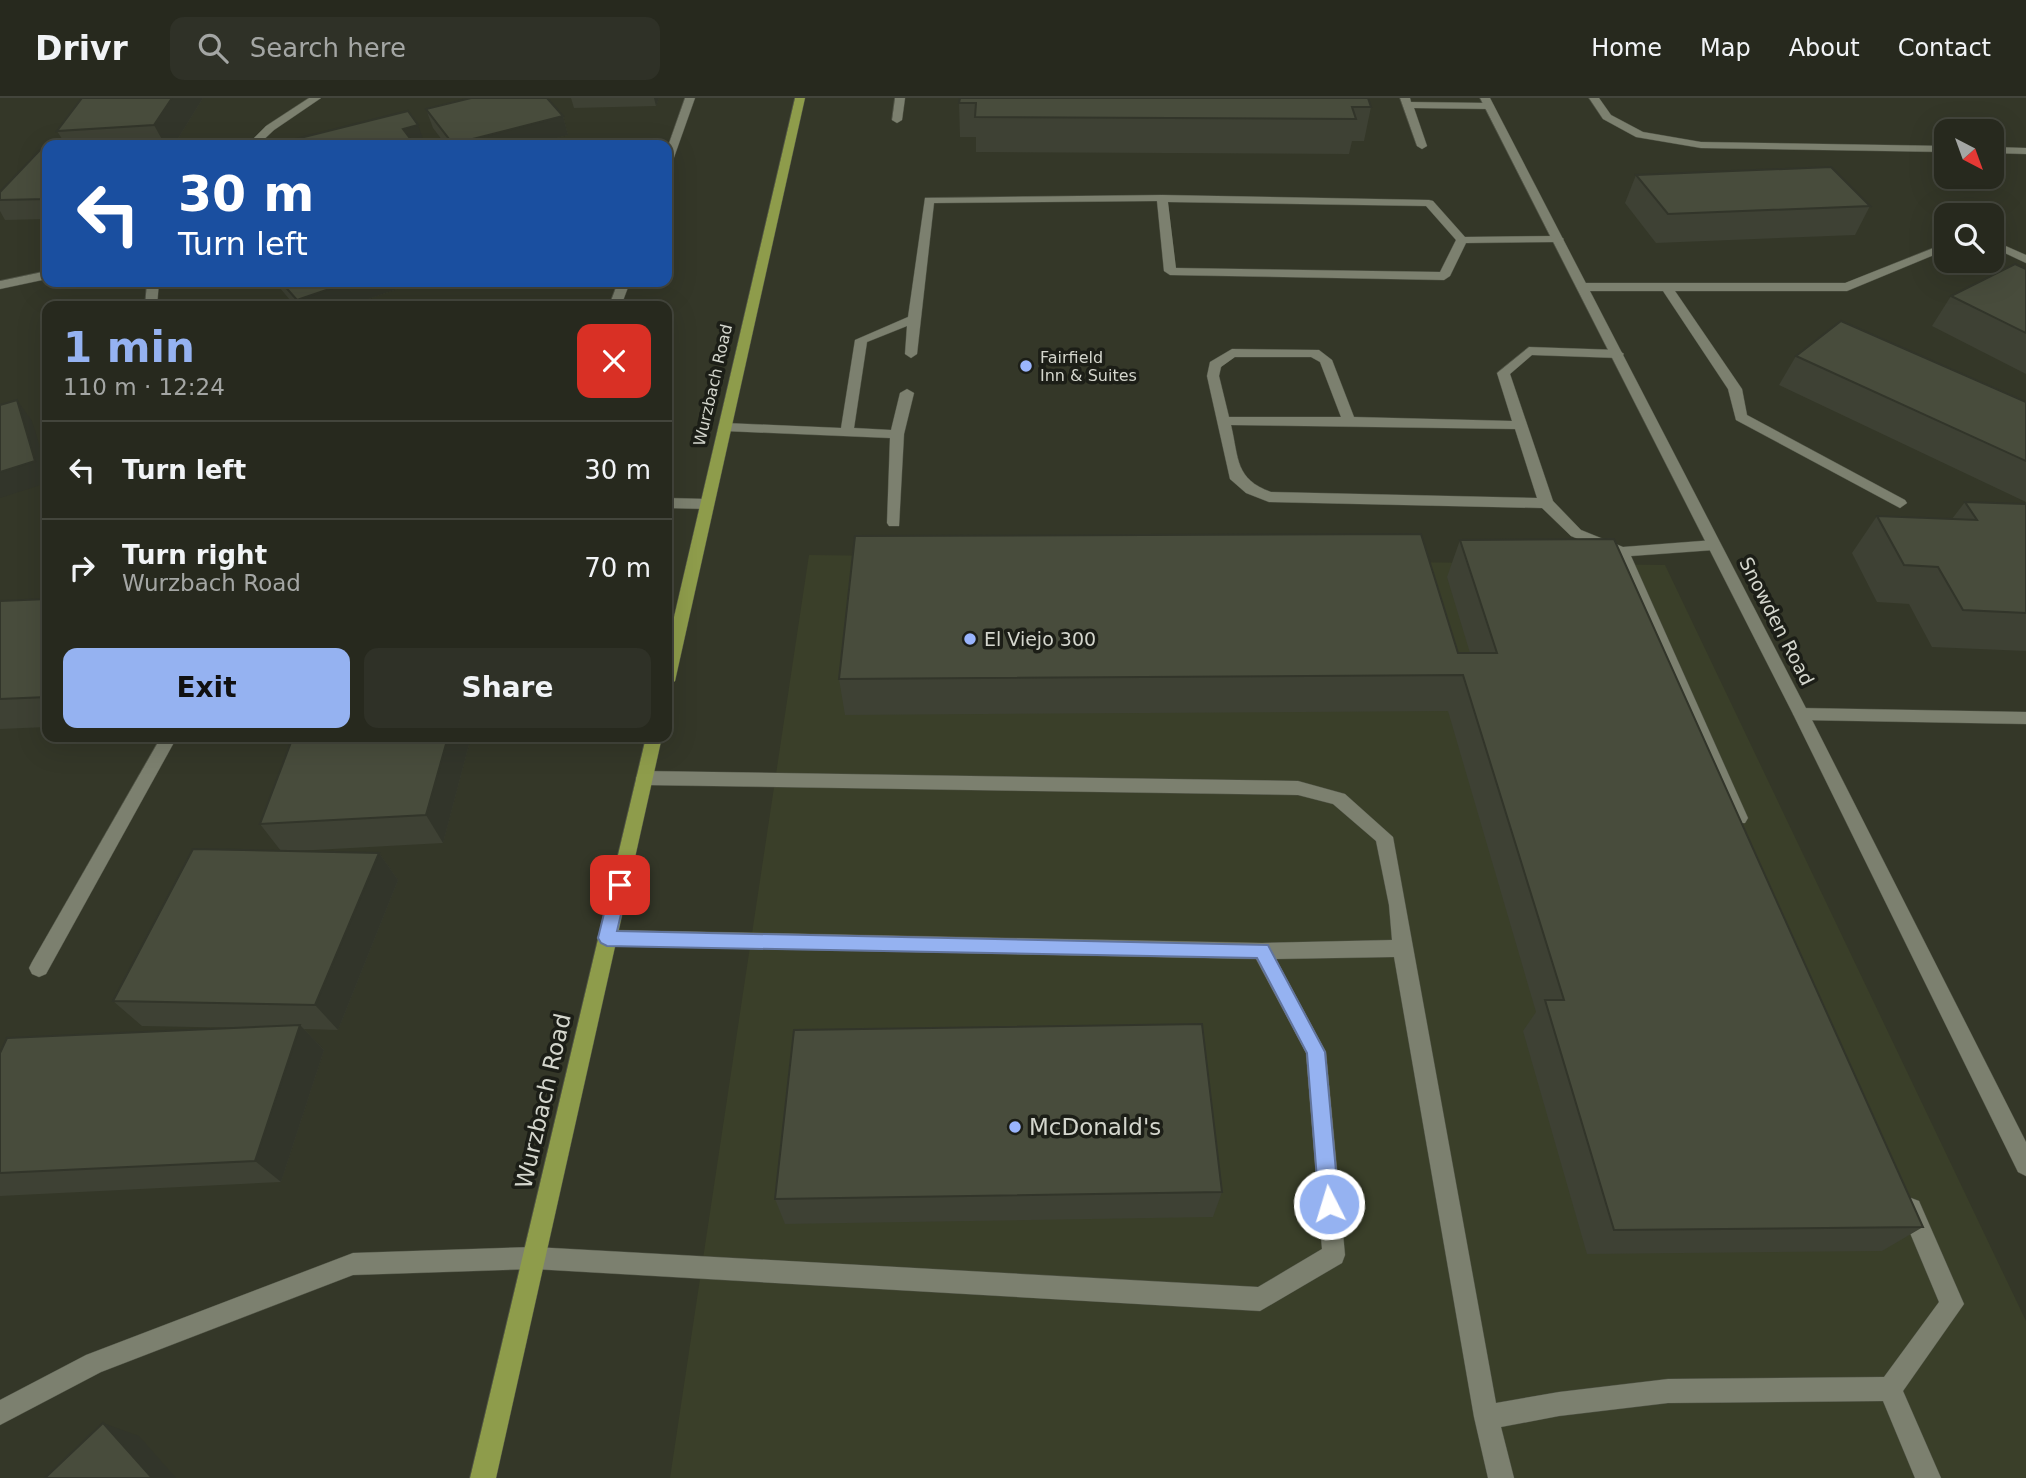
<!DOCTYPE html>
<meta charset="utf-8">
<style>
body{margin:0;font-family:"DejaVu Sans",sans-serif;background:#2f3127;color:#f1f3f6;height:100vh;display:flex;flex-direction:column;font-size:26px;white-space:nowrap}
*{box-sizing:border-box;margin:0}
p{font-size:23px;color:#a4a6a4}
.icon{flex:none;width:38px;height:38px;fill:none;stroke:currentColor;stroke-width:2;stroke-linecap:round;stroke-linejoin:round}
.map{position:relative;flex:1;overflow:hidden}
.side{position:absolute;left:42px;top:203px;width:630px;height:441px;display:flex;flex-direction:column;background:#27291e;border-radius:14px;box-shadow:0 7px 28px #0002,0 0 0 2px #43453c}
.side>*{flex:none}
.hud{position:absolute;left:42px;top:42px;width:630px;height:147px;border-radius:14px;box-shadow:0 7px 28px #0002,0 0 0 2px #43453c;background:#1a4fa0;color:#fff;overflow:hidden}
.needle{width:46px;rotate:139deg}
.buttons{position:absolute;left:1934px;top:21px;display:grid;gap:14px}
.buttons a{display:grid;place-items:center;width:70px;height:70px;border-radius:14px;background:#27291e;box-shadow:0 7px 28px #0002,0 0 0 2px #43453c;font-size:35px}
.pin{position:absolute;display:grid;place-items:center;width:60px;height:60px;color:#fff;margin:-30px;border-radius:14px;box-shadow:0 4px 10px #0006}
.me{position:absolute;width:77px;margin:-38px;rotate:355deg;stroke-linejoin:round;filter:drop-shadow(0 0 5px #0008)}
.turn{display:flex;align-items:center;gap:24px;height:147px;padding:0 21px;font-size:32px}
.turn .icon{width:91px;height:91px;stroke-width:2.5}
.turn b{display:block;font-size:49px;line-height:60px}
.round{display:grid;place-items:center;flex:none;width:74px;height:74px;border-radius:14px;background:#2f3127}
.summary{display:flex;align-items:center;justify-content:space-between;height:119px;padding:0 21px}
h1{font-size:42px;font-weight:600;line-height:52px;color:#95b2f1}
.cta{display:flex;gap:14px;margin-top:auto;padding:14px 21px}
.cta a{flex:1;height:80px;border-radius:14px;background:#95b2f1;color:#111;font-size:28px;font-weight:600;line-height:80px;text-align:center}
.cta a+a{background:#2f3127;color:#f1f3f6}
ul{padding:0;list-style:none}
li{display:flex;align-items:center;gap:21px;height:98px;padding:0 21px;border-top:2px solid #43453c}
li div{flex:1}
li b{display:block;font-size:26px}
li em{font-style:normal}
header{display:flex;align-items:center;gap:42px;box-sizing:border-box;height:98px;padding:0 35px;background:#27291e;border-bottom:2px solid #43453c}
header strong{font-size:33px}
nav{display:flex;gap:38px;margin-inline-start:auto;font-size:24px}
.search{width:490px;height:63px;background:#2f3127;display:flex;align-items:center;gap:18px;box-sizing:border-box;padding:0 24px;border-radius:14px;color:#a4a6a4;font-size:26px}
.map>svg:first-child{display:block}
</style>
<header>
<strong>Drivr</strong>
<div class="search"><svg class="icon" aria-label="search" viewBox="0 0 24 24"><circle cx="10" cy="10" r="6"/><path d="M15 15l6 6"/></svg>Search here</div>
<nav><a>Home</a><a>Map</a><a>About</a><a>Contact</a></nav>
</header>
<div class="map">
<svg width="2026" height="1380" viewBox="0 0 2026 1380">
<rect width="100%" height="100%" fill="#343728"/>
<path fill="#3a3f29" d="M809 457 1665 467 2026 1223V1380H670Z"/>
<g fill="none" stroke-linecap="round" stroke-linejoin="round">
<g stroke="#4f5245" stroke-width="1">
<g id="lane">
<path d="M309 0H321L274 32 258 47H247L266 28Z"/>
<path d="M685 0H695L672 65 667 68V51Z"/>
<path d="M895 0H905L902 22 897 25 892 22Z"/>
<path d="M1400 0H1410L1411 4 1489 5 1494 8 1489 11 1414 10 1427 48 1422 51 1417 48Z"/>
<path d="M1589 0H1599L1611 17 1643 34 1701 44 1946 48V54L1701 50 1636 39 1603 21Z"/>
<path d="M1992 49 2026 50V56L1992 55Z"/>
<path d="M1162 97 1429 102 1433 103 1465 139 1558 138 1564 141 1558 144 1466 145 1450 178 1444 182 1170 177 1164 173 1157 103 934 105 917 256 911 260 905 256 907 228 867 244 854 330 891 332 900 295 907 291 914 295 904 336 899 428H889L887 425 890 340 725 333 718 329 725 325 841 330 855 242 908 219 925 100ZM1168 104 1426 108 1456 142 1440 174 1176 170Z"/>
<path d="M1992 142 2026 157V165L1992 149Z"/>
<path d="M1946 145V152L1847 193H1675L1742 291 1747 317 1905 402 1907 405 1900 410 1736 322 1728 291 1663 193H1584L1578 189 1584 185H1845Z"/>
<path d="M47 173V181L0 191V183Z"/>
<path d="M147 184H159L157 208H145Z"/>
<path d="M618 184H630L621 208H609Z"/>
<path d="M1529 249 1618 252 1624 256 1618 260 1532 257 1510 276 1553 403 1581 432 1623 449 1714 442 1721 447 1714 452 1631 458 1748 720 1745 725H1733L1730 720 1616 457 1571 438 1542 410 1269 404 1246 395 1230 381 1207 278 1210 264 1232 251 1319 252 1332 262 1354 319 1512 323 1497 275ZM1235 259H1311L1320 264 1341 319H1229L1219 278 1221 269ZM1231 327 1515 331 1537 400 1271 394C1235 381 1239 361 1231 327Z"/>
<path d="M667 400 707 401 714 406 707 411 667 410Z"/>
<path d="M1801 610 2026 614V626L1801 622 1793 616Z"/>
<path d="M161 639H177L46 876 39 879 32 876 29 870 32 864Z"/>
<path d="M645 673 1298 683 1345 696 1393 739 1496 1305 1559 1294 1668 1281 1884 1279 1939 1204 1900 1111 1903 1103 1911 1100 1919 1103 1964 1206 1903 1293 1941 1380H1915L1883 1303 1668 1305 1559 1318 1501 1329 1514 1380H1488L1474 1319 1394 859 1276 861 1326 954 1345 1157 1342 1165 1260 1213 534 1171 353 1177 101 1274 0 1327V1302L86 1257 353 1155 534 1149 1258 1189 1322 1151 1306 955 1256 861 607 848 600 846 597 840 600 834 607 832 1262 845 1392 842 1389 807 1376 743 1333 706 1298 697 645 687 639 685 636 680 639 675Z"/>
</g>
</g>
<g stroke="#4f5245" stroke-width="1">
<path id="street" d="M1480 0H1490L1809 616 2026 1044V1078L2018 1074 1793 616Z"/>
</g>
<g stroke="#4f5245" stroke-width="1">
<g id="primary">
<path d="M795 0H805L675 583 667 589V549Z"/>
<path d="M646 639H662L496 1380H470Z"/>
</g>
</g>
<use href="#lane" fill="#7c806f" fill-rule="evenodd"/>
<use href="#street" fill="#7c806f" fill-rule="evenodd"/>
<use href="#primary" fill="#8e9c4b" fill-rule="evenodd"/>
</g>
<g fill="#3e4134">
<path d="M82 0H203L174 47H66L57 33Z"/>
<path d="M571 0H659L656 8 574 10Z"/>
<path d="M959 5 1371 9 1364 43H1352L1349 56 976 54V39H960Z"/>
<path d="M426 11 563 18 568 37 530 47H446L433 30Z"/>
<path d="M47 52V121L5 122 0 113V94Z"/>
<path d="M1636 77 1870 108 1855 137 1656 145 1625 105Z"/>
<path d="M2026 171V276L1932 228 1951 198Z"/>
<path d="M275 184H404L406 188 348 208H295Z"/>
<path d="M1796 258 2026 304V404L1779 287Z"/>
<path d="M1965 404 2026 406V553L1932 549 1909 506 1877 504 1852 455 1877 418 1952 421Z"/>
<path d="M1460 442 1923 1129 1882 1153 1587 1156 1523 933 1536 914 1448 613 845 617 839 581 1470 555 1447 479Z"/>
<path d="M47 501V629L0 631V503Z"/>
<path d="M471 639 443 745 296 753 379 755 398 782 338 932 304 931 324 952 281 1084 0 1098V955L247 930 142 928 113 903 281 753 260 726Z"/>
<path d="M1222 1094 1213 1119 785 1126 775 1101Z"/>
</g>
<g fill="#32352a">
<path d="M172 0H203L174 47H165L154 27Z"/>
<path d="M654 0H659L656 8Z"/>
<path d="M563 18 568 37 530 47H453V46Z"/>
<path d="M418 27 425 46 409 47 403 31Z"/>
<path d="M350 184H404L406 188 348 208H299L297 202Z"/>
<path d="M17 302 32 323 47 372V385L0 400V374Z"/>
<path d="M448 639H471L443 745 426 717Z"/>
<path d="M379 755 398 782 338 932 315 907Z"/>
<path d="M300 927 324 952 281 1084 255 1063Z"/>
<path d="M103 1325 139 1338 176 1380H152Z"/>
</g>
<g fill="#484c3c" stroke="#32352a" stroke-width="2">
<path d="M82 0H172L154 27 57 33Z"/>
<path d="M471 0H547L563 18 453 46 426 11Z"/>
<path d="M960 0H1368L1371 9H1352L1356 21 975 19 976 5H959Z"/>
<path d="M408 13 418 27 403 31 415 47H300L296 41Z"/>
<path d="M40 52H47V101L0 102V94Z"/>
<path d="M1831 69 1870 108 1668 116 1636 77Z"/>
<path d="M2015 166 2026 171V235L1951 198Z"/>
<path d="M281 184H350L297 202Z"/>
<path d="M1841 223 2026 304V363L1796 258Z"/>
<path d="M17 302 35 363 0 374V307Z"/>
<path d="M1965 404 2026 406V515L1963 512 1938 469 1904 467 1877 418 1977 422Z"/>
<path d="M1421 436 1458 555H1497L1460 442 1614 441 1923 1129 1614 1132 1545 902H1564L1463 577 839 581 855 438Z"/>
<path d="M47 501V599L0 601V503Z"/>
<path d="M293 639H448L426 717 260 726Z"/>
<path d="M193 751 379 755 315 907 113 903Z"/>
<path d="M1202 926 1222 1094 775 1101 794 932Z"/>
<path d="M300 927 255 1063 0 1075V955L7 940Z"/>
<path d="M103 1325 152 1380H45Z"/>
</g>
<path fill="#95b2f1" stroke="#61749d" stroke-width="2" d="M620 780 626 782 628 787 617 833 1268 847 1325 954 1339 1106 1336 1113 1329 1116 1322 1113 1319 1106 1307 955 1257 860 607 848 601 845 598 840 611 787 614 782Z"/>
<g fill="#9ab5fd" stroke="#1c1e17" stroke-width="2.5">
<circle cx="1026" cy="268" r="7"/>
<circle cx="970" cy="541" r="7"/>
<circle cx="1015" cy="1029" r="7"/>
</g>
<g text-anchor="middle" dominant-baseline="central" stroke-width="7" stroke-linejoin="round" paint-order="stroke">
<g font-size="16" fill="#d4d6cd" stroke="#1c1e17" text-anchor="start">
<text x="1040" y="259">Fairfield<tspan x="1040" dy="18">Inn &amp; Suites</tspan></text>
</g>
<g font-size="16" fill="#d4d6cd" stroke="#1c1e17">
<text transform="translate(713 287) rotate(-77)">Wurzbach Road</text>
</g>
<g font-size="19" fill="#d4d6cd" stroke="#1c1e17">
<text transform="translate(1777 523) rotate(63)">Snowden Road</text>
</g>
<g font-size="19" fill="#d4d6cd" stroke="#1c1e17" text-anchor="start">
<text x="984" y="541">El Viejo 300</text>
</g>
<g font-size="23" fill="#d4d6cd" stroke="#1c1e17">
<text transform="translate(543 1003) rotate(-77)">Wurzbach Road</text>
</g>
<g font-size="23" fill="#d4d6cd" stroke="#1c1e17" text-anchor="start">
<text x="1029" y="1029">McDonald's</text>
</g>
</g>
</svg>
<div class="buttons">
<a><svg class="needle" viewBox="-14 -14 28 28"><path d="M0-13l5 13h-10z" fill="#e53935"/><path d="M0 13l5-13h-10z" fill="#a4a6a4"/></svg></a>
<a><svg class="icon" aria-label="search" viewBox="0 0 24 24"><circle cx="10" cy="10" r="6"/><path d="M15 15l6 6"/></svg></a>
</div>
<div class="pin" style="left:620px;top:787px;background:#d93025"><svg class="icon" aria-label="arrive" viewBox="0 0 24 24"><path d="M6 21V4h12l-3 4 3 4H6"/></svg></div>
<svg class="me" style="left:1329px;top:1106px" viewBox="-20 -20 40 40"><circle r="17" fill="#95b2f1" stroke="#fff" stroke-width="3"/><path d="M0-11L8 9 0 5-8 9z" fill="#fff"/></svg>
<div class="hud">
<div class="turn"><svg class="icon" aria-label="left" viewBox="0 0 24 24"><path d="M17 20v-9H6M10 6l-5 5 5 5"/></svg><div><b>30 m</b>Turn left</div></div>
</div>
<section class="side">
<div class="summary"><div><h1>1 min</h1><p>110 m · 12:24</p></div><a class="round" style="background:#d93025;color:#fff"><svg class="icon" aria-label="close" viewBox="0 0 24 24"><path d="M6 6l12 12M18 6L6 18"/></svg></a></div>
<ul>
<li><svg class="icon" aria-label="left" viewBox="0 0 24 24"><path d="M17 20v-9H6M10 6l-5 5 5 5"/></svg><div><b>Turn left</b></div><em>30 m</em></li>
<li><svg class="icon" aria-label="right" viewBox="0 0 24 24"><path d="M7 20v-9h11M14 6l5 5-5 5"/></svg><div><b>Turn right</b><p>Wurzbach Road</p></div><em>70 m</em></li>
</ul>
<div class="cta"><a>Exit</a><a>Share</a></div>
</section>
</div>
